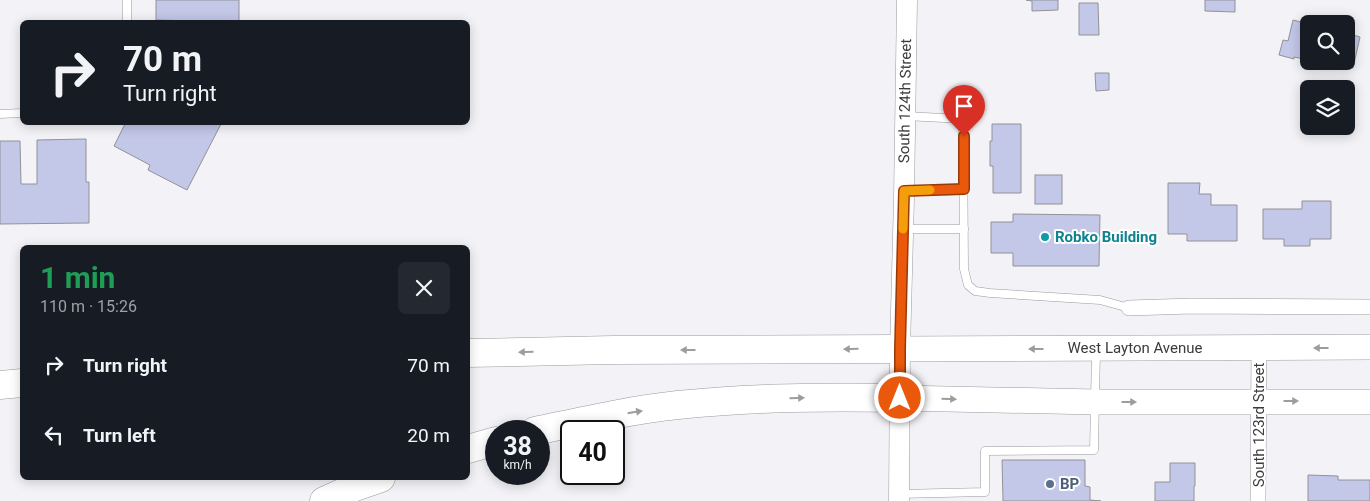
<!DOCTYPE html>
<meta charset="utf-8">
<style>
body{margin:0;font-family:Roboto,sans-serif;background:#242831;color:#f1f3f6;height:100vh;display:flex;flex-direction:column;font-size:19px;white-space:nowrap}
*{box-sizing:border-box;margin:0}
p{font-size:16px;color:#9ea1a6}
.icon{flex:none;width:28px;height:28px;fill:none;stroke:currentColor;stroke-width:2;stroke-linecap:round;stroke-linejoin:round}
.map{position:relative;flex:1;overflow:hidden}
.details{position:absolute;left:20px;top:245px;width:450px;height:235px;display:flex;flex-direction:column;background:#171b24;border-radius:8px;box-shadow:0 2px 12px #0003}
.details>*{flex:none}
.hud{position:absolute;left:20px;top:20px;width:450px;height:105px;border-radius:8px;box-shadow:0 2px 12px #0003;background:#171b24;color:#f1f3f6;overflow:hidden}
.controls{position:absolute;left:1300px;top:15px;display:grid;gap:10px}
.controls a{display:grid;place-items:center;width:55px;height:55px;border-radius:8px;background:#171b24;box-shadow:0 2px 12px #0003;font-size:25px}
.speed{position:absolute;left:485px;top:420px;display:flex;gap:10px;font-size:25px;font-weight:700;text-align:center}
.speed>*{display:grid;place-content:center;width:65px;height:65px;border-radius:50%;background:#171b24;box-shadow:0 2px 12px #0003;line-height:1}
.speed small{font-size:12px;font-weight:400}
.speed .limit{border:2px solid #111;border-radius:8px;background:#fff;color:#111}
.pin{position:absolute;display:grid;place-items:center;width:42px;height:42px;color:#fff;margin:-51px -21px;border-radius:50% 50% 50% 0;rotate:-45deg;box-shadow:0 0 5px #0007}
.pin .icon{rotate:45deg}
.me{position:absolute;width:55px;margin:-28px;rotate:0deg;stroke-linejoin:round;filter:drop-shadow(0 0 4px #0008)}
.turn{display:flex;align-items:center;gap:18px;height:105px;padding:0 20px;font-size:22px}
.turn .icon{width:65px;height:65px;stroke-width:2.5}
.turn b{display:block;font-size:35px;line-height:42px}
.round{display:grid;place-items:center;flex:none;width:52px;height:52px;border-radius:8px;background:#242831}
.head{display:flex;align-items:center;justify-content:space-between;height:85px;padding:0 20px}
h1{font-size:30px;font-weight:700;line-height:38px;color:#1e9e55}
ul{padding:0;list-style:none}
li{display:flex;align-items:center;gap:15px;height:70px;padding:0 20px}
li div{flex:1}
li b{display:block;font-size:19px}
li em{font-style:normal}
.map>svg:first-child{display:block}
</style>
<div class="map">
<svg width="1370" height="501" viewBox="0 0 1370 501">
<rect width="100%" height="100%" fill="#f3f3f7"/>
<g fill="#c3c7e8" stroke="#929296">
<path d="M156 0H239V22H197V21L156 20Z"/>
<path d="M1026 0H1058V10L1032 11V1Z"/>
<path d="M1205 0H1235V12L1205 11Z"/>
<path d="M1079 3H1098L1099 35H1079Z"/>
<path d="M1293 20 1309 24V60L1294 57V59L1279 55 1283 40 1288 41Z"/>
<path d="M1346 33 1360 37 1353 68 1327 61H1346Z"/>
<path d="M1095 73H1109V90L1096 91Z"/>
<path d="M126 122H174L176 124 177 122H222L187 190 148 170 150 165 114 146Z"/>
<path d="M992 124H1021V193H993V166H990V141H992Z"/>
<path d="M86 139V182H89V223L0 224V141H20L21 184H37V140Z"/>
<rect x="1035" y="175" width="27" height="29"/>
<path d="M1168 183H1200L1199 194H1211V205H1237V241H1187V234H1168Z"/>
<path d="M1302 201H1331V239H1310V246H1284V239H1263V209H1302Z"/>
<path d="M1013 214 1100 215 1099 266H1013V253H991V222H1013Z"/>
<path d="M1002 460H1085V486L1090 487V500L1101 501H1003Z"/>
<path d="M1170 463H1195V486H1194V501H1155V482H1170Z"/>
<path d="M1308 475 1338 476V480H1370V501H1308Z"/>
</g>
<g fill="none" stroke-linecap="round" stroke-linejoin="round">
<g stroke="#999a9d" stroke-width="9">
<g id="service">
<path d="M127 22V0"/>
<path d="M0 114 22 113"/>
<path d="M905 116 963 119 964 269 968 285 975 291 990 293 1100 300 1129 308"/>
<path d="M904 191 964 189"/>
<path d="M903 229H964"/>
<path d="M899 494 985 492V451L1094 450 1096 351"/>
</g>
</g>
<g stroke="#999a9d" stroke-width="16">
<g id="minor">
<path d="M1129 308 1192 306 1370 307"/>
<path d="M1258 501 1259 348"/>
</g>
</g>
<g stroke="#999a9d" stroke-width="21">
<path id="tertiary" d="M899 501 900 349 904 198 907 0"/>
</g>
<g stroke="#999a9d" stroke-width="26">
<g id="primary">
<path d="M900 349 1370 347"/>
<path d="M900 398 1096 402H1370"/>
</g>
</g>
<g stroke="#999a9d" stroke-width="29">
<g id="motorway">
<path d="M468 353 613 350 900 349"/>
<path d="M0 385 22 383"/>
<path d="M535 431C583 421 630 410 678 405 752 397 826 397 900 398"/>
<path d="M468 449 496 441"/>
<path d="M324 501 355 487 381 478"/>
</g>
</g>
<use href="#service" stroke="#fff" stroke-width="8"/>
<use href="#minor" stroke="#fff" stroke-width="15"/>
<use href="#tertiary" stroke="#fff" stroke-width="20"/>
<use href="#primary" stroke="#fff" stroke-width="25"/>
<use href="#motorway" stroke="#fff" stroke-width="28"/>
</g>
<defs><path id="oneway-solid" d="M-6-.8H1V-3.2L6.5 0L1 3.2V.8H-6Z" transform="scale(1.25)"/></defs>
<g fill="#9d9d9e">
<use href="#oneway-solid" transform="translate(1321 348) rotate(180)"/>
<use href="#oneway-solid" transform="translate(851 349) rotate(179)"/>
<use href="#oneway-solid" transform="translate(1036 349) rotate(180)"/>
<use href="#oneway-solid" transform="translate(688 350) rotate(180)"/>
<use href="#oneway-solid" transform="translate(526 352) rotate(179)"/>
<use href="#oneway-solid" transform="translate(797 398) rotate(-1)"/>
<use href="#oneway-solid" transform="translate(949 399) rotate(1)"/>
<use href="#oneway-solid" transform="translate(1291 401)"/>
<use href="#oneway-solid" transform="translate(1129 402)"/>
<use href="#oneway-solid" transform="translate(635 412) rotate(-9)"/>
</g>
<g fill="none" stroke-linecap="round" stroke-linejoin="round">
<g stroke="#983908" stroke-width="12">
<path id="route" d="M900 398V349L904 191 964 189V136"/>
</g>
<use href="#route" stroke="#ea580c" stroke-width="9"/>
<path stroke="#f59e0b" stroke-width="9" d="M903 229 904 191 930 190"/>
</g>
<circle fill="#0f9aa8" stroke="#fff" stroke-width="2" cx="1045" cy="237" r="5"/>
<circle fill="#5c6f8a" stroke="#fff" stroke-width="2" cx="1050" cy="484" r="5"/>
<g text-anchor="middle" dominant-baseline="central" stroke-width="4" stroke-linejoin="round" paint-order="stroke">
<g font-size="15" fill="#3b3b3d" stroke="#fff">
<text transform="translate(905 101) rotate(-89)">South 124th Street</text>
<text x="1135" y="348">West Layton Avenue</text>
<text transform="translate(1259 425) rotate(-90)">South 123rd Street</text>
</g>
<g font-size="15" font-weight="bold" fill="#0d838f" stroke="#fff" text-anchor="start">
<text x="1055" y="237">Robko Building</text>
</g>
<g font-size="15" font-weight="bold" fill="#4e5e75" stroke="#fff" text-anchor="start">
<text x="1060" y="484">BP</text>
</g>
</g>
</svg>
<div class="controls">
<a><svg class="icon" aria-label="search" viewBox="0 0 24 24"><circle cx="10" cy="10" r="6"/><path d="M15 15l6 6"/></svg></a>
<a><svg class="icon" aria-label="layers" viewBox="0 0 24 24"><path d="M12 4l9 5-9 5-9-5zM3 14l9 5 9-5"/></svg></a>
</div>
<div class="speed"><div>38<small>km/h</small></div><div class="limit">40</div></div>
<div class="pin" style="left:964px;top:136px;background:#d93025"><svg class="icon" aria-label="arrive" viewBox="0 0 24 24"><path d="M6 21V4h12l-3 4 3 4H6"/></svg></div>
<svg class="me" style="left:900px;top:398px" viewBox="-20 -20 40 40"><circle r="17" fill="#ea580c" stroke="#fff" stroke-width="3"/><path d="M0-11L8 9 0 5-8 9z" fill="#fff"/></svg>
<div class="hud">
<div class="turn"><svg class="icon" aria-label="right" viewBox="0 0 24 24"><path d="M7 20v-9h11M14 6l5 5-5 5"/></svg><div><b>70 m</b>Turn right</div></div>
</div>
<section class="details">
<div class="head"><div><h1>1 min</h1><p>110 m · 15:26</p></div><a class="round"><svg class="icon" aria-label="close" viewBox="0 0 24 24"><path d="M6 6l12 12M18 6L6 18"/></svg></a></div>
<ul>
<li><svg class="icon" aria-label="right" viewBox="0 0 24 24"><path d="M7 20v-9h11M14 6l5 5-5 5"/></svg><div><b>Turn right</b></div><em>70 m</em></li>
<li><svg class="icon" aria-label="left" viewBox="0 0 24 24"><path d="M17 20v-9H6M10 6l-5 5 5 5"/></svg><div><b>Turn left</b></div><em>20 m</em></li>
</ul>
</section>
</div>
